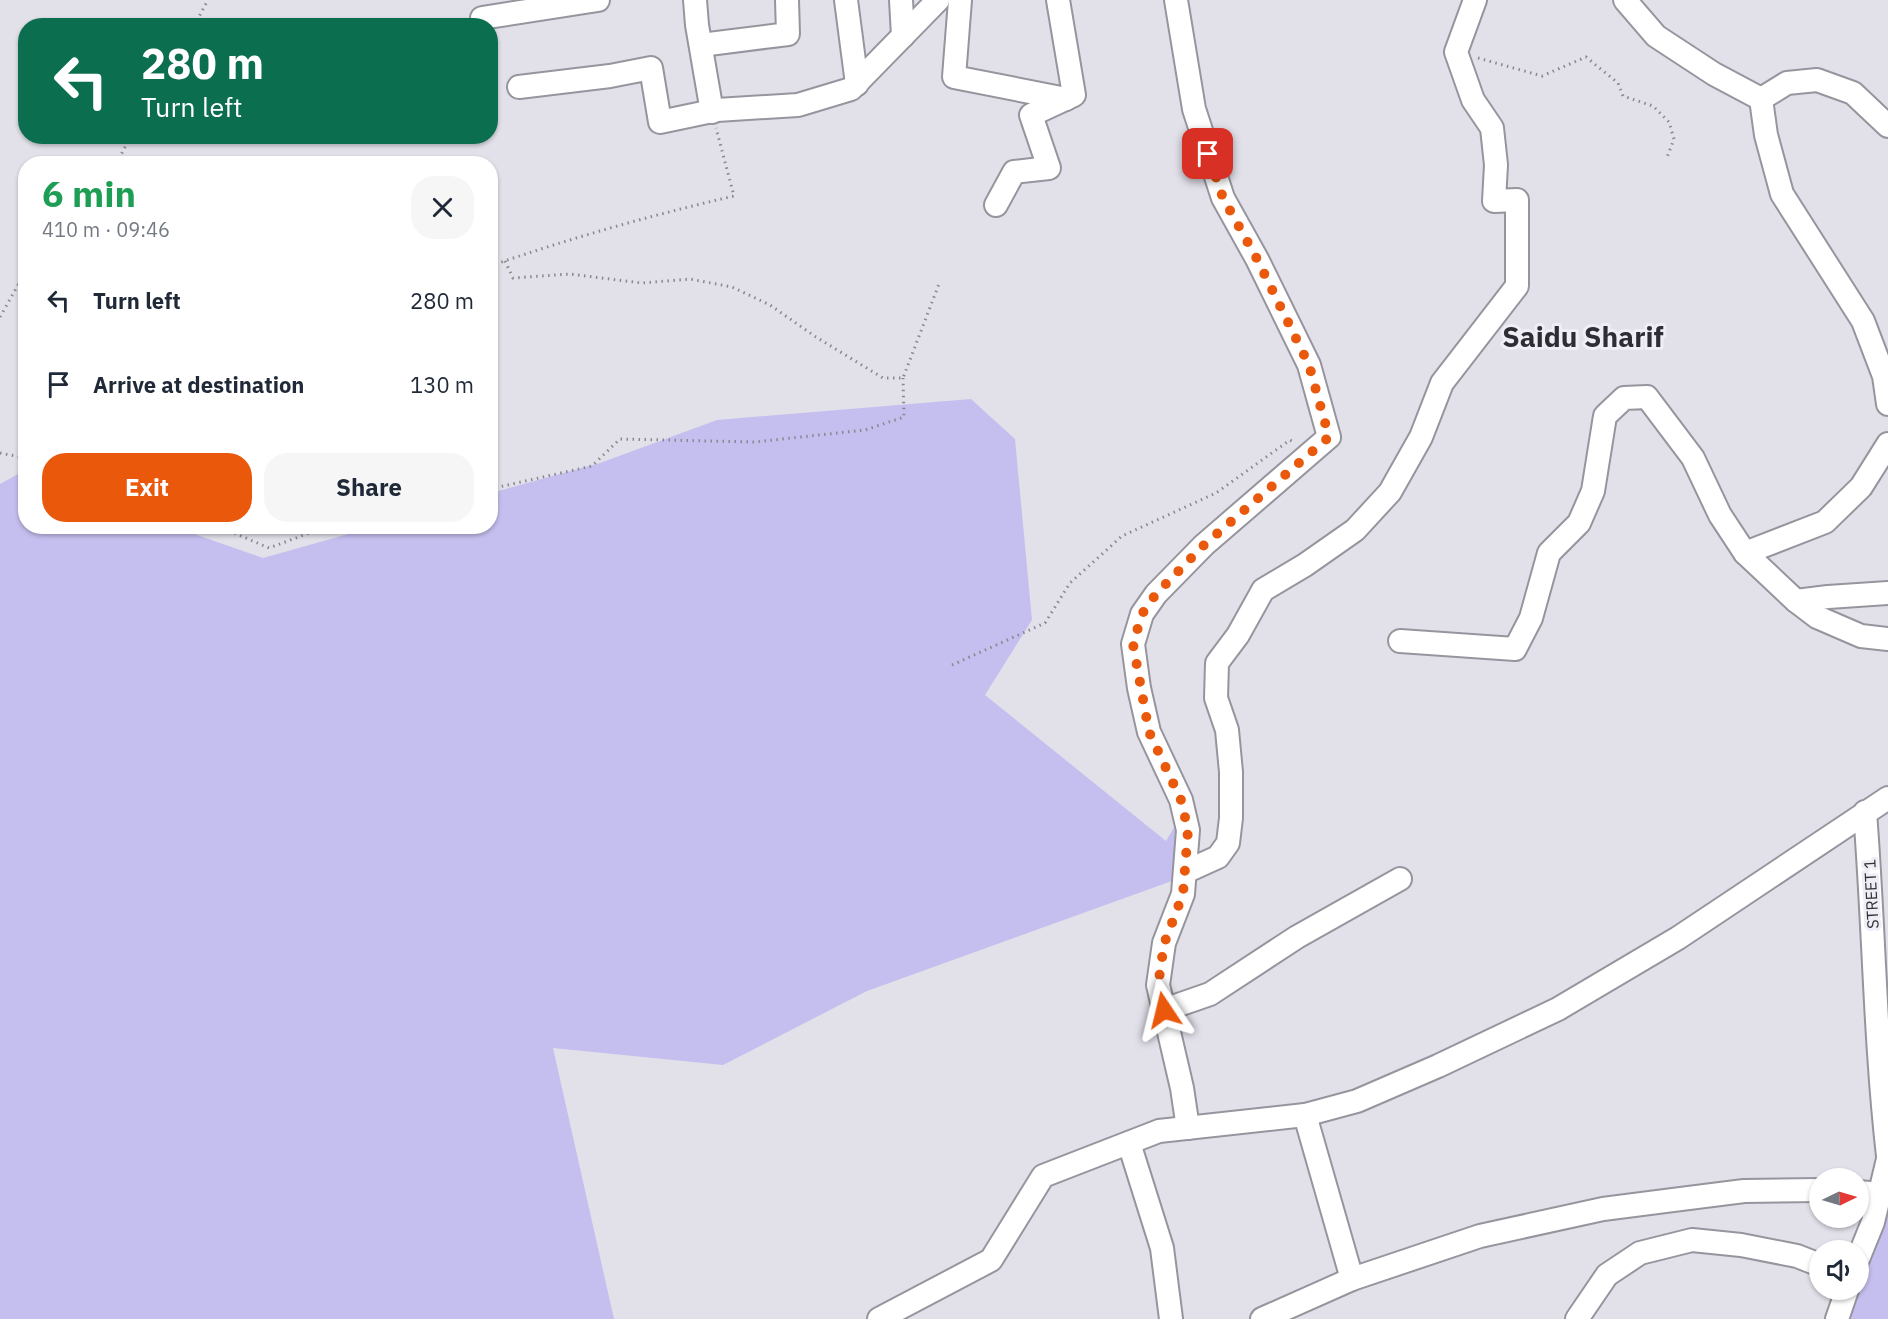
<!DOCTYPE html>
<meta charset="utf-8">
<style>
body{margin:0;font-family:"IBM Plex Sans",sans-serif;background:#f6f6f7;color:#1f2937;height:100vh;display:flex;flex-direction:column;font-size:22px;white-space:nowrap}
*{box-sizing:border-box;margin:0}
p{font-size:20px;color:#747a83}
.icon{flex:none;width:33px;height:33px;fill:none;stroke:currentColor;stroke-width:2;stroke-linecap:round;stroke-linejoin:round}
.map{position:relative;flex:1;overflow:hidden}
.drawer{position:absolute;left:18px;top:156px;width:480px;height:378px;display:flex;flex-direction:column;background:#fff;border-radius:24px;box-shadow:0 2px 4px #0004}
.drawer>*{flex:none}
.top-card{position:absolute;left:18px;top:18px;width:480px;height:126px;border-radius:24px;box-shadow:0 2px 4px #0004;background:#0b6e4f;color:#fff;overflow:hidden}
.needle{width:39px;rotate:85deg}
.tools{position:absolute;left:1809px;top:1168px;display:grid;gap:12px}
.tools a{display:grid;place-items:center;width:60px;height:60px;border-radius:50%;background:#fff;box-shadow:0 2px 4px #0004;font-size:30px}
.pin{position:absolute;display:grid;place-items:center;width:51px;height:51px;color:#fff;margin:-26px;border-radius:12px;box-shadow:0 3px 9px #0006}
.me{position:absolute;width:66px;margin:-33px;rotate:350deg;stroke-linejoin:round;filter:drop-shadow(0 0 4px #0008)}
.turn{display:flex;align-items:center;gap:21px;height:126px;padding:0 24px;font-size:27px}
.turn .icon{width:78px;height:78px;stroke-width:2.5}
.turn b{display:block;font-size:42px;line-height:51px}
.round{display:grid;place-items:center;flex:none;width:63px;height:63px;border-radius:24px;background:#f6f6f7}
.headline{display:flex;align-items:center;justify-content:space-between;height:102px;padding:0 24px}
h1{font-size:36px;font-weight:700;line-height:45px;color:#1e9e55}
.action{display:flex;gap:12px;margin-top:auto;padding:12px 24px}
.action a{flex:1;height:69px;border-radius:24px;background:#ea580c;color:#fff;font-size:24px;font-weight:700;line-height:69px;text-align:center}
.action a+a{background:#f6f6f7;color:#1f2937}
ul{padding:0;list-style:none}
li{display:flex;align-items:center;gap:18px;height:84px;padding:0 24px}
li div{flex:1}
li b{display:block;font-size:22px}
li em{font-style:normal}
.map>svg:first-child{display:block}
</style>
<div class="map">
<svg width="1888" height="1319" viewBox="0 0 1888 1319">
<rect width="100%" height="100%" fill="#e2e1ea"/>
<g fill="#c5bfef">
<path d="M971 399 1015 439 1032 620 985 695 1166 841 1178 821 1183 877 867 991 723 1065 553 1048 614 1319H0V484L20 473 25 474 26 526 174 527 263 558 373 527 490 526 491 493 600 463 717 420Z"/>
<path d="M1888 1189V1319H1850Z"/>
</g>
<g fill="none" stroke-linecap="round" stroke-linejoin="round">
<g stroke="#96959e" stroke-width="26">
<g id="minor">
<path d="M695 0 697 25 712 112"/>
<path d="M846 0 857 84"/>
<path d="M901 0 903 36"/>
<path d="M960 0 954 77 1066 99"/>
<path d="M1176 0 1194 109 1223 198 1257 259 1309 365 1329 437 1204 545 1156 594 1142 614 1133 644 1139 688 1149 732 1181 800 1188 830 1183 894 1164 943 1158 985 1182 1088 1188 1128"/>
<path d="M1625 0 1656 36 1714 74 1761 99"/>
<path d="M482 18 598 0"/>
<path d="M701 45 788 34 787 0"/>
<path d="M519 87 610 76 651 68 660 122 717 110 798 105 851 89 938 0"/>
<path d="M1888 126 1853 93 1817 80 1787 83 1761 99 1766 135 1782 194 1863 321 1884 376 1888 404"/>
<path d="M996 205 1014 172 1049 168 1031 115 1074 95 1058 0"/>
<path d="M1745 553 1825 522 1861 487 1888 444"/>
<path d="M1796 601 1828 597 1888 593"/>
<path d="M1400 641 1515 649 1531 618 1549 553 1579 523 1593 491 1605 416 1624 398 1647 397 1693 458 1720 515 1745 553 1796 601 1817 617 1861 636 1888 639"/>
<path d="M1865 812C1874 927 1875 1042 1888 1156"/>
<path d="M1185 872 1218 857 1228 843 1231 818V772L1227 730 1216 698 1217 663 1238 635 1263 590 1305 565 1355 530 1390 492 1421 437 1442 383 1517 286V200L1494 201 1496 165 1492 128 1473 100 1456 52 1475 0"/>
<path d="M1164 1010 1210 994 1297 937 1400 879"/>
<path d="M1305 1115 1352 1279"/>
<path d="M1129 1143 1162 1248 1171 1319"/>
<path d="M1858 1192 1881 1194"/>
<path d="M1858 1259 1873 1222 1888 1159"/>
<path d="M879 1319 991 1260 1043 1176 1159 1131 1305 1115 1357 1101 1438 1066 1558 1009 1678 938 1888 798"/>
<path d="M1262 1319 1352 1279 1480 1236 1603 1209 1673 1200 1744 1191 1820 1190"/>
<path d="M1577 1319 1607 1275 1640 1253 1692 1240 1741 1245 1797 1256 1820 1265"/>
<path d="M1837 1319 1847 1290"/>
</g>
</g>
<g stroke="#89888f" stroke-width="3" stroke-dasharray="1.5 4.5" stroke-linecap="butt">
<path d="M194 26 208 0"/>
<path d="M1478 58 1542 76 1586 57 1618 83 1623 96 1653 106 1669 122 1674 139 1666 160"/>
<path d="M116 164 131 136"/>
<path d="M505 261 513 278 570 274 642 283 690 279 732 287 770 305 816 337 883 378H903L939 284"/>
<path d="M490 266C571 238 652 215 734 196L716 128"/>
<path d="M0 317 26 271"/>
<path d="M0 453 26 458"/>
<path d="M490 489 592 466 620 439 755 442 865 430 904 417 903 378"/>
<path d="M218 526 269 548 328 526"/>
<path d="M952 665 1045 623 1070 583 1122 536 1216 493 1290 440 1295 443"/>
</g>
<use href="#minor" stroke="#fff" stroke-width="22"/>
</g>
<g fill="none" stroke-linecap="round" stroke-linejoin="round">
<path stroke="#ea580c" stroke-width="10" stroke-dasharray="0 18" d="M1164 1010 1158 986 1164 944 1183 894 1188 830 1181 800 1149 732 1133 644 1142 614 1156 594 1204 545 1329 437 1309 365 1257 259 1223 198 1208 154"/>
</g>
<g text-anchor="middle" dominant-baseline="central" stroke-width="6" stroke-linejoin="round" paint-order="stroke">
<g font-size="16" fill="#302f33" stroke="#efeef7">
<text transform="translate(1871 894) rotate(-93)">STREET 1</text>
</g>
<g font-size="28" font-weight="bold" fill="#2e2d34" stroke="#efeef7">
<text x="1583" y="336">Saidu Sharif</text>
</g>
</g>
</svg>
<div class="tools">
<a><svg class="needle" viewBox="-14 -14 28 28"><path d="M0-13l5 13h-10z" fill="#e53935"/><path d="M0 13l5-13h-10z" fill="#747a83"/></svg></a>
<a><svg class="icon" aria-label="sound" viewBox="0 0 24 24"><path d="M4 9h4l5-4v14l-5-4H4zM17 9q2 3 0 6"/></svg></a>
</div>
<div class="pin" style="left:1208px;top:154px;background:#d93025"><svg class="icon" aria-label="arrive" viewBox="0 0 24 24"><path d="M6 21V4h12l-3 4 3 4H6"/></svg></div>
<svg class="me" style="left:1164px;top:1010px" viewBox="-20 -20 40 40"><path d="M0-17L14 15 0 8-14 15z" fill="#ea580c" stroke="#fff" stroke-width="4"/></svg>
<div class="top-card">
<div class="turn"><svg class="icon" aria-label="left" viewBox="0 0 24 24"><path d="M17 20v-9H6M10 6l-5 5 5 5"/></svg><div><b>280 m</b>Turn left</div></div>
</div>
<section class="drawer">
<div class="headline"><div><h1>6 min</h1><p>410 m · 09:46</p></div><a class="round"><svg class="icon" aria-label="close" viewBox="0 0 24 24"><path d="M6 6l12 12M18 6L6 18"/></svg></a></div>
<ul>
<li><svg class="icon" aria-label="left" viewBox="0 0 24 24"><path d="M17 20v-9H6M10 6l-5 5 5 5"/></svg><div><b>Turn left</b></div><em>280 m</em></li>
<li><svg class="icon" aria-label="arrive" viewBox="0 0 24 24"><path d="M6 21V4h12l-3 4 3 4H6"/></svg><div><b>Arrive at destination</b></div><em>130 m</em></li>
</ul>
<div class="action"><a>Exit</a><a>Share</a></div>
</section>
</div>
